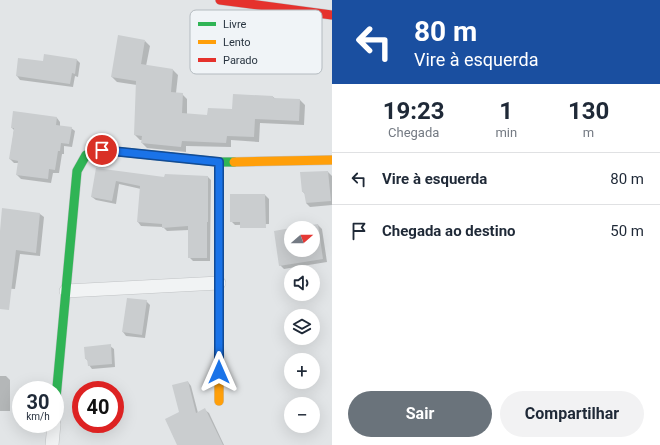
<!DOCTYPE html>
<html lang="pt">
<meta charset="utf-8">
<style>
body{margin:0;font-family:Roboto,sans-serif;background:#f2f2f3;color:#1f2937;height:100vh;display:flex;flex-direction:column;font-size:15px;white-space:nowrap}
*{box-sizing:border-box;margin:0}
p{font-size:13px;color:#747a83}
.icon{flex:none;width:22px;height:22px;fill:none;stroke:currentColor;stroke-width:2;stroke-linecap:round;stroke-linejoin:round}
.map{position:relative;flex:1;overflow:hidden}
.side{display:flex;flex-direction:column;background:#fff;width:328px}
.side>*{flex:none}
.hud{background:#1a4fa0;color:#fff;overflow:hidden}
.needle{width:26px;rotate:70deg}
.controls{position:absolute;left:284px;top:221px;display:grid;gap:8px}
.controls a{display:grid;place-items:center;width:36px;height:36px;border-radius:50%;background:#fff;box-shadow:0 4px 16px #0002;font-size:20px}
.speed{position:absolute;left:12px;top:381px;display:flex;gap:8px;font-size:20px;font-weight:700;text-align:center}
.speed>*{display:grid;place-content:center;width:52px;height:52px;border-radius:50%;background:#fff;box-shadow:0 4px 16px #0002;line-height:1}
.speed small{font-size:10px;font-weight:400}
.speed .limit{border:6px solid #d22;background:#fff;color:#111}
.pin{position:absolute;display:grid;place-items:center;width:34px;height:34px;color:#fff;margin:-17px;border:2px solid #fff;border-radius:50%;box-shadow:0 1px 4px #0007}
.me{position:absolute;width:44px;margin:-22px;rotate:0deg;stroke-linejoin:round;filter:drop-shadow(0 0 3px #0008)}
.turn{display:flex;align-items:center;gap:14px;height:84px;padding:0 16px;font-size:18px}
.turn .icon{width:52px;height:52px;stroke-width:2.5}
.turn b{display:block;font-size:28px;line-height:34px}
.eta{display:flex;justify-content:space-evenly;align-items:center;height:68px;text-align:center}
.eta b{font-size:24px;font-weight:700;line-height:28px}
.primary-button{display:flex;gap:8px;margin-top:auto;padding:8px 16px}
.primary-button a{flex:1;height:46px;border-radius:24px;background:#6a737b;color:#fff;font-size:16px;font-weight:700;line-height:46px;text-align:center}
.primary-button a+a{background:#f2f2f3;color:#1f2937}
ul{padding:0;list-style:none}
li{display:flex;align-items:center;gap:12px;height:52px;padding:0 16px;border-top:1px solid #e0e1e3}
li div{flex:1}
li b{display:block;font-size:15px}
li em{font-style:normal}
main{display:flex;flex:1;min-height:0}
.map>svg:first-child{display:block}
</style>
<main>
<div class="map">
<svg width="332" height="445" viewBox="0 0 332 445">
<rect width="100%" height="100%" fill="#e2e5e7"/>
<g fill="#0003">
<path d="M145 41 150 46 146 66 173 70 178 75 176 93 182 94 187 99V114L208 117 233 110 273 97 276 99 300 100 305 105 304 125 260 123 259 142 231 140V147L186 146V152L147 148 142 143 143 140H140L135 135 137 85 117 82 112 77Z"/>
<path d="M19 59 44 62 76 59 80 63 78 77 75 76 73 87 20 80 17 76Z"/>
<path d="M57 118 60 122V126L71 128 75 131 72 147 64 146V154H62L59 173H53L51 183 21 179 17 175 19 163H14L10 159 14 130 12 128Z"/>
<path d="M97 169 165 178 208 177 211 180 210 261H193L189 257V230L167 231 163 227 141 226 138 222 141 189 119 184 116 204 96 200 92 197Z"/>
<path d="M328 172 332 176V205L310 207 306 203V195L303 192Z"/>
<path d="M265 195 269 199V224L235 225 231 221Z"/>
<path d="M3 209 40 214 44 217 40 256 20 254 15 289 0 288V241Z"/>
<path d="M318 225 322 229 327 262 284 269 280 265 291 229V250H313V228H298Z"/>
<path d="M146 301 150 305 145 338 126 336 123 332Z"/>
<path d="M110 346 114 349 115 367 92 369 89 365 88 361 86 359Z"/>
<path d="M0 376H6L10 380V411H0Z"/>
<path d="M188 382 191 386 198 413 205 410 209 413 224 445H183L180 413Z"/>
<path d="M115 399 118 402 117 421H115Z"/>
</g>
<g fill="#cacdcf">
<path d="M118 35 145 40 141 64 173 69 171 92 183 93 182 113 207 115 208 108 232 109 233 94 273 96V98L300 99 299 121 255 119 254 137 227 136 226 143 182 141 181 147 141 143 142 136 134 135 136 81 111 77Z"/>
<path d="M44 54 77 59 75 74 72 73 70 84 16 76 18 58 43 61Z"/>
<path d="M13 111 57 117 56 125 72 127 69 144 61 143 60 151H58L55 170 49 169 48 179 16 175 18 161 9 159 14 128H11Z"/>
<path d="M96 168 164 177 165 174 208 176V222H207V258H188V226L162 228V224L137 222 140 186 116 181 112 201 91 197Z"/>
<path d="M328 171 331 201 306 203 304 192H302L300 172Z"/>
<path d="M230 194H265L266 228H240V222H230Z"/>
<path d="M2 208 40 213 36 253 16 250 9 310 0 309V231Z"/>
<path d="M318 224 323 259 279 266 274 231 291 228V250H313V228H291Z"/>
<path d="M127 298 147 300 142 335 122 332Z"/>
<path d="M111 344 112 364 88 366 87 359H85L84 347Z"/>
<path d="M188 381 196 413 205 408 223 445H177L165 419 179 412 172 385Z"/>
</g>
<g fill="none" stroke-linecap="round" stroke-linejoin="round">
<g stroke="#c0c3c5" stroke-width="14">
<g id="street">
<path d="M66 291 219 283"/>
<path d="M52 445 54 424"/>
</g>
</g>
<g stroke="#c0c3c5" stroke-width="10">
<path id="fast" d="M55 409 77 171 86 155 102 150 219 162H234"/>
</g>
<g stroke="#c0c3c5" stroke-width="10">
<g id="slow">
<path d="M234 162 332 160"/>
<path d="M219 332V401"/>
</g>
</g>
<g stroke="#c0c3c5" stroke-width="10">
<g id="jam">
<path d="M220 0 332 15"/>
<path d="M219 162V332"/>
</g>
</g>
<use href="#street" stroke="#f1f3f4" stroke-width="13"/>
<use href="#fast" stroke="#30b455" stroke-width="9"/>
<use href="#slow" stroke="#ff9f0a" stroke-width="9"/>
<use href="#jam" stroke="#e5322d" stroke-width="9"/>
</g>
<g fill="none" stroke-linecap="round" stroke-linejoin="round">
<g stroke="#114b97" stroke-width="10">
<path id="route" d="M102 150 219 162V372"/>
</g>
<use href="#route" stroke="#1a73e8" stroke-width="7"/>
</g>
<rect x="190" y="10" width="132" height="64" rx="6" fill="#f0f4f7" stroke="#b4bbc0" stroke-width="1"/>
<rect x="198" y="22" width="18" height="4" fill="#30b455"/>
<rect x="198" y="40" width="18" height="4" fill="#ff9f0a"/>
<rect x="198" y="58" width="18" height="4" fill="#e5322d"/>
<g font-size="11" fill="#293541">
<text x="223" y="28">Livre</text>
<text x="223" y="46">Lento</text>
<text x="223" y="64">Parado</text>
</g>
</svg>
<div class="controls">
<a><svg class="needle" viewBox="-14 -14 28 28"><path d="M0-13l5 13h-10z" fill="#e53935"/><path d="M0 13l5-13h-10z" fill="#747a83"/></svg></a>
<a><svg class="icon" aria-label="sound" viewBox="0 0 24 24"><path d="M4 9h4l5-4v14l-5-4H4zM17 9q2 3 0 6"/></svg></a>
<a><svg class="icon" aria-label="layers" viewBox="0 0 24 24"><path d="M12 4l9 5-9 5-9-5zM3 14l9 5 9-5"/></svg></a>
<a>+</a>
<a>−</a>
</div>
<div class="speed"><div>30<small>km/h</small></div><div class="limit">40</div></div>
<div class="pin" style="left:102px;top:150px;background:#d93025"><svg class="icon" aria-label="arrive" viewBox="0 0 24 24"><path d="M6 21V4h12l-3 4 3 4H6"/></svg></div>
<svg class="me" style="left:219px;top:372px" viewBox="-20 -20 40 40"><path d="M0-17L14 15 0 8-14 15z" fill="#1a73e8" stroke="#fff" stroke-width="4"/></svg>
</div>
<section class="side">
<div class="hud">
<div class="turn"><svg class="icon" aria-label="left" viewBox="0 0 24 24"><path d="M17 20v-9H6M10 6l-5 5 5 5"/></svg><div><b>80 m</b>Vire à esquerda</div></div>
</div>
<div class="eta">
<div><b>19:23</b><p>Chegada</p></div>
<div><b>1</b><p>min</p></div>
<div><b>130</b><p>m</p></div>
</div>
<ul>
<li><svg class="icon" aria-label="left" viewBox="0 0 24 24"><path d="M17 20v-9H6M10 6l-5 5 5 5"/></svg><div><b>Vire à esquerda</b></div><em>80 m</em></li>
<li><svg class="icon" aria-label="arrive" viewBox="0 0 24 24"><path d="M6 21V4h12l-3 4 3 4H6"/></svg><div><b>Chegada ao destino</b></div><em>50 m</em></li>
</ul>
<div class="primary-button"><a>Sair</a><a>Compartilhar</a></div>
</section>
</main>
